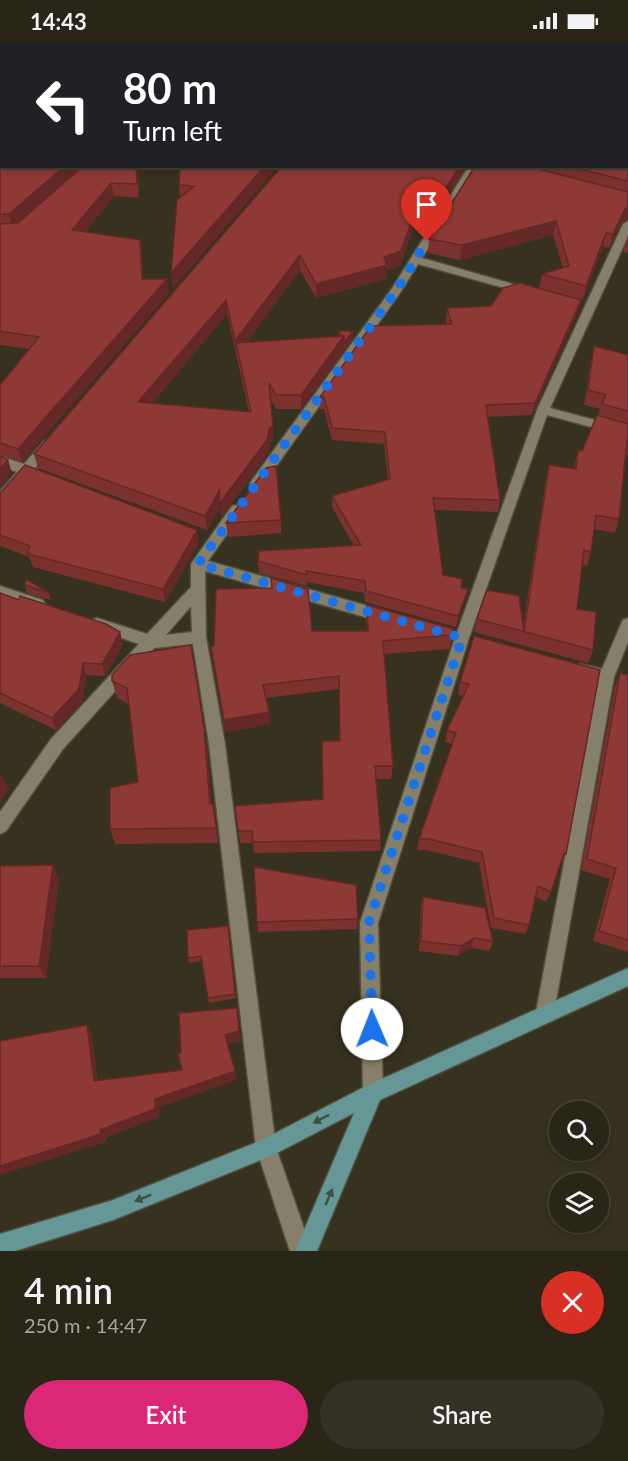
<!DOCTYPE html>
<meta charset="utf-8">
<style>
body{margin:0;font-family:Lato,sans-serif;background:#353124;color:#f1f3f6;height:100vh;display:flex;flex-direction:column;font-size:22px;white-space:nowrap}
*{box-sizing:border-box;margin:0}
p{font-size:20px;color:#a5a5a1}
.icon{flex:none;width:33px;height:33px;fill:none;stroke:currentColor;stroke-width:2;stroke-linecap:round;stroke-linejoin:round}
.map{position:relative;height:1209px;overflow:hidden}
.details{display:flex;flex-direction:column;background:#292517;flex:1}
.details>*{flex:none}
.top-card{position:absolute;left:0px;top:0px;width:628px;height:126px;box-shadow:0 3px 9px #0003,0 0 0 2px #454236;background:#202124;color:#fff;overflow:hidden}
.tools{position:absolute;left:549px;top:1059px;display:grid;gap:12px}
.tools a{display:grid;place-items:center;width:60px;height:60px;border-radius:50%;background:#292517;box-shadow:0 3px 9px #0003,0 0 0 2px #454236;font-size:30px}
.pin{position:absolute;display:grid;place-items:center;width:51px;height:51px;color:#fff;margin:-62px -26px;border-radius:50% 50% 50% 0;rotate:-45deg;box-shadow:0 0 6px #0007}
.pin .icon{rotate:45deg}
.me{position:absolute;width:66px;margin:-33px;rotate:359deg;stroke-linejoin:round;filter:drop-shadow(0 0 4px #0008)}
.turn{display:flex;align-items:center;gap:21px;height:126px;padding:0 24px;font-size:27px}
.turn .icon{width:78px;height:78px;stroke-width:2.5}
.turn b{display:block;font-size:42px;line-height:51px}
.round{display:grid;place-items:center;flex:none;width:63px;height:63px;border-radius:32px;background:#353124}
.headline{display:flex;align-items:center;justify-content:space-between;height:102px;padding:0 24px}
h1{font-size:36px;font-weight:600;line-height:45px}
.primary-button{display:flex;gap:12px;margin-top:auto;padding:12px 24px}
.primary-button a{flex:1;height:69px;border-radius:36px;background:#db2777;color:#fff;font-size:24px;font-weight:600;line-height:69px;text-align:center}
.primary-button a+a{background:#353124;color:#f1f3f6}
.status{display:flex;justify-content:space-between;align-items:center;height:42px;padding:0 30px;background:#292517;direction:ltr}
.status svg{height:16px;fill:currentColor}
.map>svg:first-child{display:block}
</style>
<div class="status"><b>14:43</b><svg viewBox="0 0 49 12"><path d="M0 12V9h3v3zM5 12V6h3v6zM10 12V3h3v9zM15 12V0h3v12zM26 1h20v11H26zM47 4h2v5h-2z"/></svg></div>
<div class="map">
<svg width="628" height="1209" viewBox="0 0 628 1209">
<rect width="100%" height="100%" fill="#37311f"/>
<g fill="none" stroke-linecap="round" stroke-linejoin="round">
<g stroke="#524e3d" stroke-width="3">
<g id="street">
<path d="M161 0H169L160 2Z"/>
<path d="M476 0H486L487 2H477Z"/>
<path d="M558 0H567L557 2Z"/>
<path d="M469 124H479L422 216 530 247 532 249 526 252 418 222 400 251 262 444H252L250 441 252 438 391 248Z"/>
<path d="M628 179V194L550 366 628 387V395L547 373 469 596 378 881 383 1051 380 1058 373 1061 366 1058 363 1051 360 881 455 596 537 368 623 182Z"/>
<path d="M49 397 55 402 35 426 41 431 39 434H29L5 461 0 463V449L17 430 0 424V414L24 422 44 399Z"/>
<path d="M237 463 244 468 208 519 386 569 391 571 393 575 391 579 386 581 205 529 206 595 225 702 276 1106 312 1209H290L256 1106 209 702 193 602 154 606 63 707 6 789 0 792V770L51 697 139 602 92 586 90 582 92 578 97 576 147 592 191 545V522L232 464ZM191 564 192 590 166 593Z"/>
<path d="M0 544 43 558 45 562 38 568 0 556Z"/>
<path d="M628 576V600L614 635 554 970 552 977 545 979 538 977 536 970 598 639 575 632 572 628 575 624 580 622 602 627 621 582 623 578Z"/>
</g>
</g>
<g stroke="#524e3d" stroke-width="3">
<path id="secondary" d="M628 926V944L380 1058 317 1209H295L354 1071 273 1113 113 1178 15 1209H0V1192L113 1158 260 1099 366 1044Z"/>
</g>
<use href="#street" fill="#86806b" fill-rule="evenodd"/>
<use href="#secondary" fill="#659796" fill-rule="evenodd"/>
</g>
<g fill="#7b312e" fill-rule="evenodd">
<path d="M0 0H148V2H2V124H138L139 156 114 154 85 190 140 198 142 212 143 237H167L169 251 22 420 0 413V343L29 307 0 303Z"/>
<path d="M628 66V178L627 177 621 181 609 206 603 205 582 259 581 258 578 270 532 373 488 375 500 458 498 470 435 468 443 533 461 546 465 558 456 585 365 560 364 551 307 540V544L259 531 258 519 354 504 332 465V454L388 438 384 402 332 398 324 367H320V355L447 282 446 278 447 266 491 264 539 246 542 232 563 226 553 193 460 218 428 211 429 197 475 124H627Z"/>
<path d="M180 124H278L173 246 171 231 180 156 179 143Z"/>
<path d="M282 124H467L422 194 417 175 400 224 387 228 386 237 316 256 300 228 247 300 338 294 339 289H353V296L344 308V307V309L301 367H276L270 356 273 399 270 400 268 412 221 476 220 465 207 488 38 426 34 412ZM227 272 249 370 152 361Z"/>
<path d="M628 193V211L623 210Z"/>
<path d="M594 304 628 313V414L626 413 619 477 615 491 594 487 591 510 587 524 582 523 577 567 593 608 588 621 474 590 477 577 523 585 546 437 549 423 574 426 578 408 582 409 598 374 600 367 584 363 591 319Z"/>
<path d="M0 450 199 501 165 560 33 525 29 515 0 504Z"/>
<path d="M281 478V491L228 495 226 481Z"/>
<path d="M271 536 312 589H367L366 577 367 563 454 587 449 607 384 612 393 724 391 737H376L381 798 380 809 254 811 253 801H240L235 764 322 757 340 699 339 647 266 656 269 670 270 682 225 690 211 605 214 604 272 546Z"/>
<path d="M25 543 49 551 51 558 27 551Z"/>
<path d="M0 551 19 558 120 590 123 603 105 634 86 633 83 659 56 688 0 661Z"/>
<path d="M474 594 566 812 561 822H560L551 850 546 860 536 855 529 883 525 892 491 886 479 821 426 808H417L419 797 452 702 445 700 447 688 464 654 458 653 460 640Z"/>
<path d="M620 631 628 633V910L593 899 610 837 581 828 615 644Z"/>
<path d="M112 633 207 702 211 762 215 777 218 801 115 802 110 787 138 740 129 662 117 656 112 639Z"/>
<path d="M0 824 59 837 46 936H0Z"/>
<path d="M423 855 493 899 490 909 471 906 458 914 419 909 421 865Z"/>
<path d="M358 877 357 887 258 890 257 880Z"/>
<path d="M228 884 236 956 209 961 202 919 189 921 188 916Z"/>
</g>
<g fill="#642826">
<rect x="627" y="41" width="1" height="13"/>
<path d="M65 124H83L12 186 9 172Z"/>
<path d="M136 124H138L139 156 137 142Z"/>
<path d="M265 124H278L173 246 171 231Z"/>
<path d="M460 124H467L422 194 424 180Z"/>
<path d="M111 141 114 154 75 202 72 188Z"/>
<path d="M418 161 417 175 400 224 387 228 386 237 316 256V242Z"/>
<path d="M628 164V173L627 177 621 181 609 206 613 192 625 167Z"/>
<path d="M556 179 553 193 460 218 462 203Z"/>
<path d="M606 191 603 205 582 259 586 244Z"/>
<path d="M140 198 142 212 144 251 142 237Z"/>
<path d="M300 213V228L238 312 236 301V314L235 299Z"/>
<path d="M167 237 169 251 22 420 18 407Z"/>
<path d="M226 258 227 272 141 375 138 360Z"/>
<path d="M581 258 578 270 532 373 535 361Z"/>
<path d="M353 289V296L344 308 345 300Z"/>
<path d="M344 294V309L301 367V353Z"/>
<path d="M270 385H273V399L270 400 268 412 221 476 220 465 207 488 205 474 220 447Z"/>
<path d="M8 418 12 431 0 446V427Z"/>
<path d="M197 488 199 501 165 560 163 547Z"/>
<path d="M468 547 465 558 456 585 458 574Z"/>
<path d="M120 590 123 603 105 634 102 622Z"/>
<path d="M83 621 86 633 83 659 56 688 52 676Z"/>
<path d="M269 670 270 682 225 690 224 678Z"/>
<path d="M204 686 207 702 213 777 210 762Z"/>
<path d="M1 732 9 747 0 761V734Z"/>
<path d="M53 823 59 837 46 936 39 924Z"/>
<path d="M474 896 471 906 458 914 461 904Z"/>
<path d="M237 966 241 999 227 1002 225 993Z"/>
<path d="M87 983 92 993 99 1047 94 1039Z"/>
<path d="M235 1029 237 1038 159 1065V1075L106 1096V1100L0 1133V1124L100 1088 155 1057Z"/>
</g>
<g fill="#8f3936" stroke="#642826" stroke-width="1.5">
<path d="M0 0H142V2H2V124H65L9 172H0Z"/>
<path d="M211 0H245L250 2H209Z"/>
<path d="M280 0H446L445 2H278Z"/>
<path d="M595 0H628V41H627V2H593Z"/>
<path d="M627 66H628V139L568 124H627Z"/>
<path d="M83 124H136L137 142 111 141 72 188 140 198 142 237H167L18 407 0 401V343L39 295 0 289V182L18 181Z"/>
<path d="M180 124H265L171 231 177 158 194 144 179 143Z"/>
<path d="M282 124H460L424 180 418 161 401 209 384 215 387 223 316 242 300 213 235 299 226 258 138 360 251 370 236 301 344 294 301 353H276L269 341 273 385H270L267 398 219 462 220 447 205 474 34 412Z"/>
<path d="M475 124H526L628 150V164L625 167 613 192 606 191 586 244 542 232 569 224 556 179 462 203 429 197Z"/>
<path d="M520 241 581 258 535 361 486 363 500 458 433 456 443 533 462 537 461 546 468 547 458 574 366 549 365 539 306 529 307 533 258 519 259 509 361 503 332 454 390 437 385 390 332 386 324 355H320L371 284 452 282 447 266 491 264 503 246Z"/>
<path d="M339 289H353L345 300 344 294H341Z"/>
<path d="M594 304 628 313V369L602 362 606 353 588 348Z"/>
<path d="M597 373 628 382V398H627L619 477 596 473 591 510 584 508 577 567 596 570 593 608 477 577 487 548 519 554 524 590 549 423 576 427 578 408 582 409Z"/>
<path d="M0 414 8 418 0 427Z"/>
<path d="M25 423 197 488 163 547 28 512 30 504 0 493V450L2 449Z"/>
<path d="M276 424 281 478 226 481 266 426Z"/>
<path d="M271 536 308 547 312 589H368L367 563 454 587 451 593 383 599 393 724H375L381 798 253 800 252 789H238L235 764 323 757 322 699H340L339 634 263 643 269 670 224 678 211 605 214 604 216 547 272 546Z"/>
<path d="M26 537 49 551 25 543Z"/>
<path d="M0 551 19 558 20 554 106 582 120 590 102 622 83 621 79 647 52 676 0 651Z"/>
<path d="M474 594 600 628 566 812 564 811 551 850 538 844 529 883 494 876 482 810 429 797H419L456 691 447 688 469 642 460 640Z"/>
<path d="M191 603 204 686 210 762H213L216 786 110 787V746L138 740 127 646 112 639V633L130 613Z"/>
<path d="M620 631 628 633V898L599 889 616 826 587 817Z"/>
<path d="M53 823 39 924H0V824Z"/>
<path d="M254 825 356 843 358 877 257 880Z"/>
<path d="M423 855 485 866 493 899 474 896 461 904 421 899Z"/>
<path d="M228 884 235 952 208 956 201 914 188 916 187 888Z"/>
<path d="M237 966 239 989 225 993 235 1029 155 1057V1067L100 1088 101 1092 0 1124V999L87 983 94 1039 182 1028 178 1012 181 1011 179 971Z"/>
</g>
<defs><path id="oneway-solid" d="M-6-.8H1V-3.2L6.5 0L1 3.2V.8H-6Z" transform="scale(1.5)"/></defs>
<g fill="#414e42">
<use href="#oneway-solid" transform="translate(321 1077) rotate(153)"/>
<use href="#oneway-solid" transform="translate(329 1155) rotate(-67)"/>
<use href="#oneway-solid" transform="translate(143 1156) rotate(158)"/>
</g>
<g fill="none" stroke-linecap="round" stroke-linejoin="round">
<path stroke="#1a73e8" stroke-width="10" stroke-dasharray="0 18" d="M372 987 369 880 462 596 198 522 396 249 427 199"/>
</g>
</svg>
<div class="tools">
<a><svg class="icon" aria-label="search" viewBox="0 0 24 24"><circle cx="10" cy="10" r="6"/><path d="M15 15l6 6"/></svg></a>
<a><svg class="icon" aria-label="layers" viewBox="0 0 24 24"><path d="M12 4l9 5-9 5-9-5zM3 14l9 5 9-5"/></svg></a>
</div>
<div class="pin" style="left:427px;top:199px;background:#d93025"><svg class="icon" aria-label="arrive" viewBox="0 0 24 24"><path d="M6 21V4h12l-3 4 3 4H6"/></svg></div>
<svg class="me" style="left:372px;top:987px" viewBox="-20 -20 40 40"><circle r="19" fill="#fff"/><path d="M0-13L10 11 0 6-10 11z" fill="#1a73e8"/></svg>
<div class="top-card">
<div class="turn"><svg class="icon" aria-label="left" viewBox="0 0 24 24"><path d="M17 20v-9H6M10 6l-5 5 5 5"/></svg><div><b>80 m</b>Turn left</div></div>
</div>
</div>
<section class="details">
<div class="headline"><div><h1>4 min</h1><p>250 m · 14:47</p></div><a class="round" style="background:#d93025;color:#fff"><svg class="icon" aria-label="close" viewBox="0 0 24 24"><path d="M6 6l12 12M18 6L6 18"/></svg></a></div>
<div class="primary-button"><a>Exit</a><a>Share</a></div>
</section>
